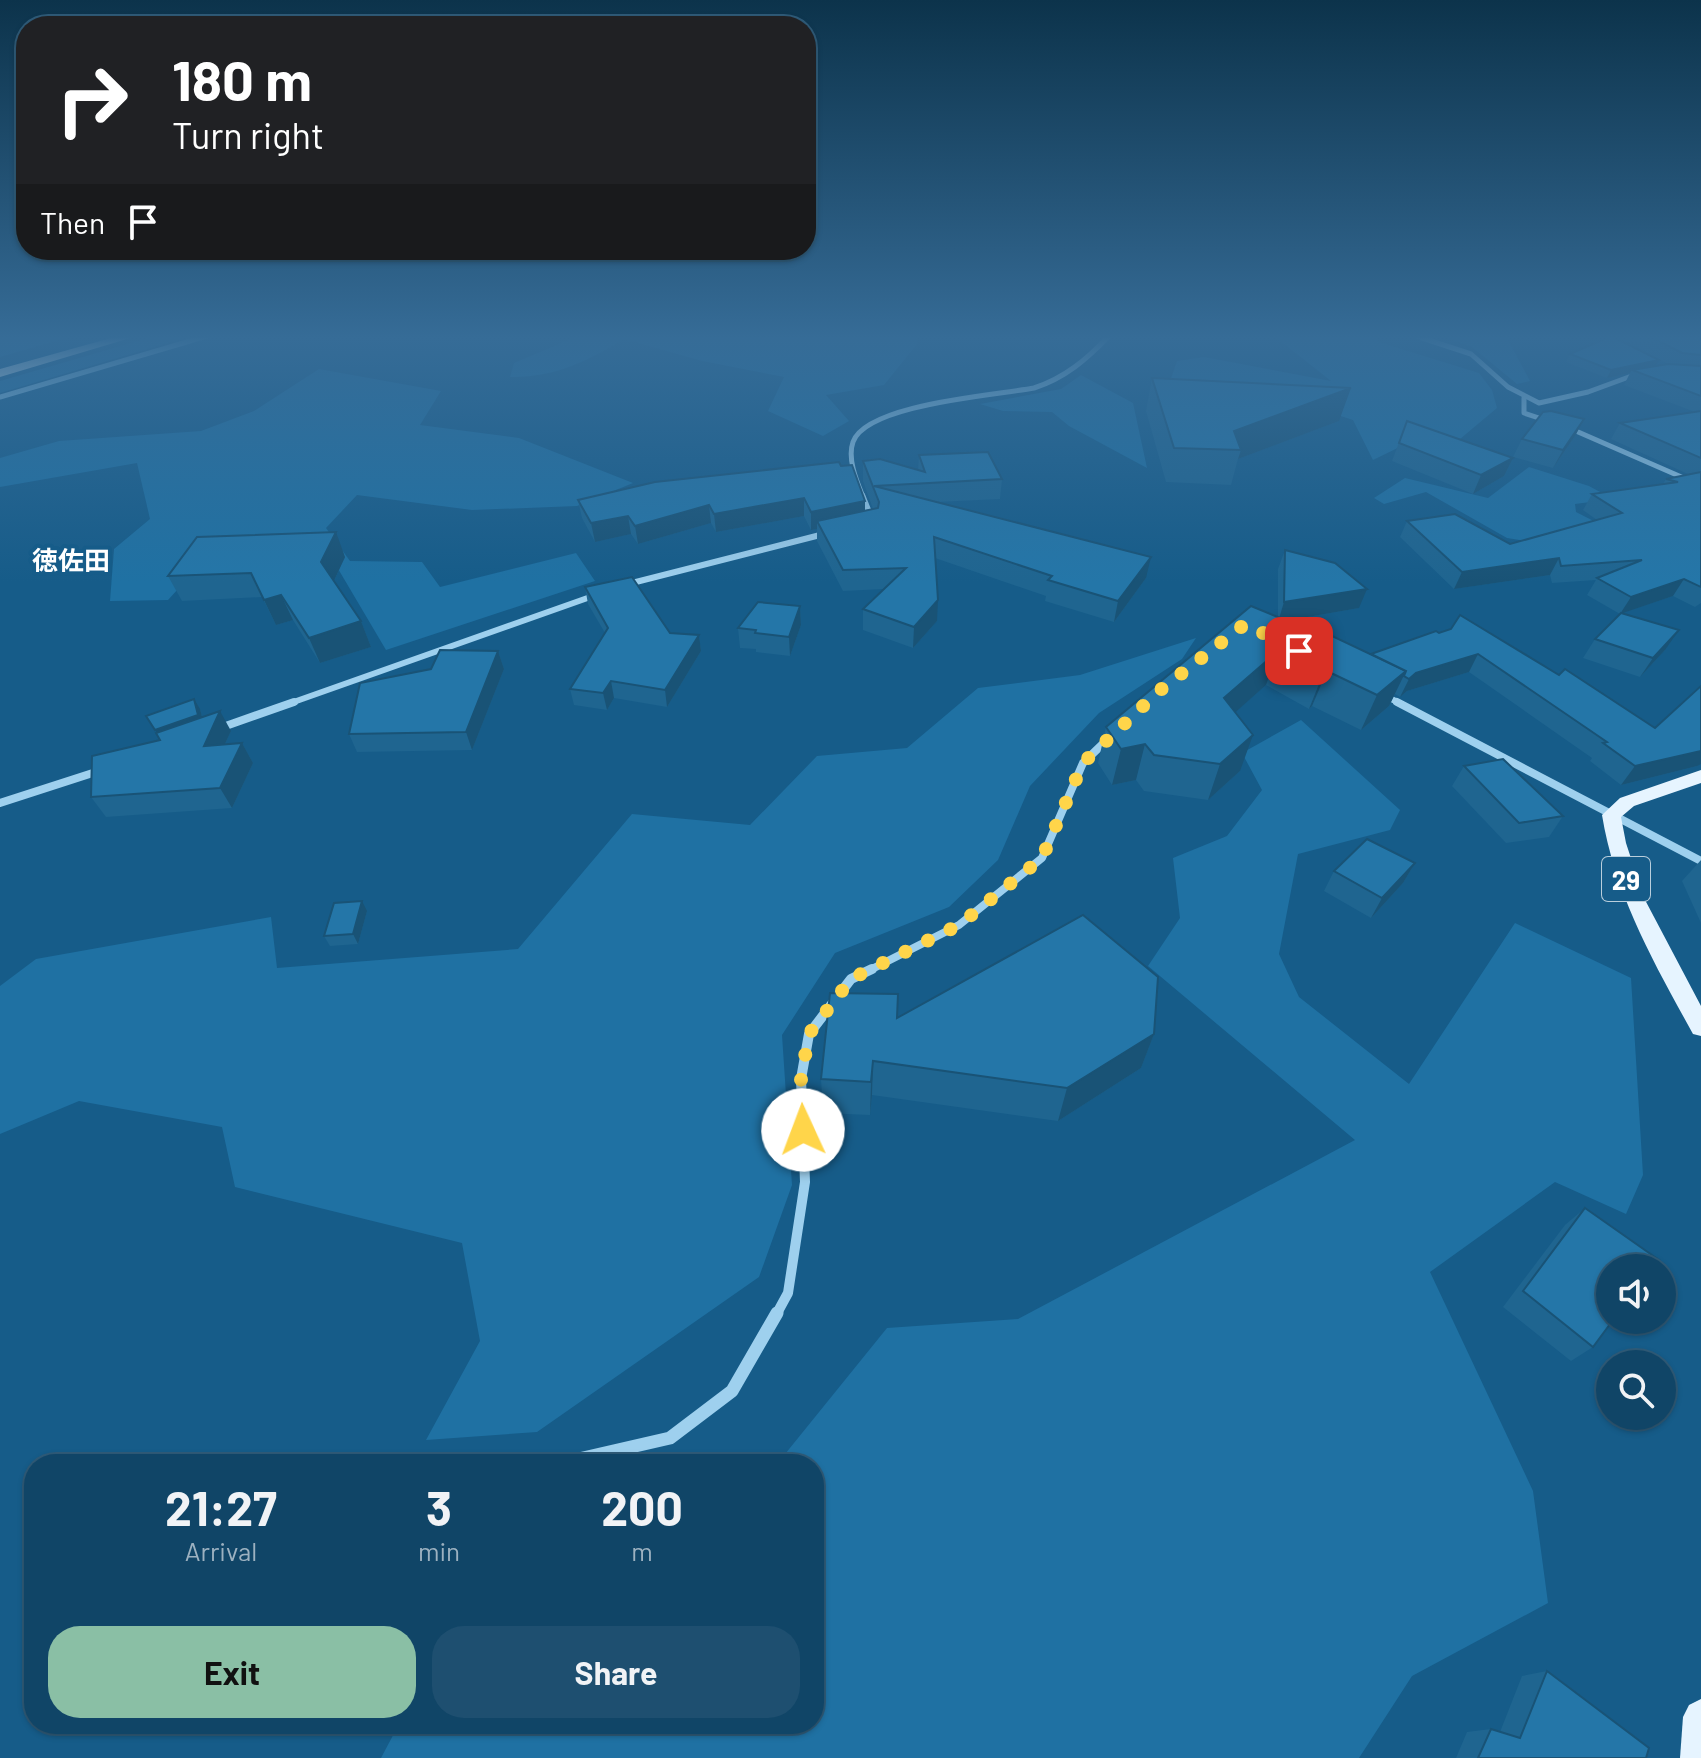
<!DOCTYPE html>
<meta charset="utf-8">
<style>
body{margin:0;font-family:Barlow,"Noto Sans JP",sans-serif;background:#1e4f70;color:#f1f3f6;height:100vh;display:flex;flex-direction:column;font-size:30px;white-space:nowrap}
*{box-sizing:border-box;margin:0}
p{font-size:26px;color:#9cb1c0}
.icon{flex:none;width:44px;height:44px;fill:none;stroke:currentColor;stroke-width:2;stroke-linecap:round;stroke-linejoin:round}
.map{position:relative;flex:1;overflow:hidden}
.sheet{position:absolute;left:24px;top:1454px;width:800px;height:280px;display:flex;flex-direction:column;background:#104567;border-radius:32px;box-shadow:0 2px 6px #0004,0 0 0 2px #305d7b}
.sheet>*{flex:none}
.banner{position:absolute;left:16px;top:16px;width:800px;height:244px;border-radius:32px;box-shadow:0 2px 6px #0004,0 0 0 2px #305d7b;background:#202124;color:#fff;overflow:hidden}
.tools{position:absolute;left:1596px;top:1254px;display:grid;gap:16px}
.tools a{display:grid;place-items:center;width:80px;height:80px;border-radius:50%;background:#104567;box-shadow:0 2px 6px #0004,0 0 0 2px #305d7b;font-size:40px}
.pin{position:absolute;display:grid;place-items:center;width:68px;height:68px;color:#fff;margin:-34px;border-radius:16px;box-shadow:0 4px 12px #0006}
.me{position:absolute;width:88px;margin:-44px;rotate:358deg;stroke-linejoin:round;filter:drop-shadow(0 0 6px #0008)}
.turn{display:flex;align-items:center;gap:28px;height:168px;padding:0 24px;font-size:36px}
.turn .icon{width:104px;height:104px;stroke-width:2.5}
.turn b{display:block;font-size:56px;line-height:68px}
.then{display:flex;align-items:center;height:76px;padding:0 24px;background:#0003;gap:16px;font-size:30px}
.eta{display:flex;justify-content:space-evenly;align-items:center;height:136px;text-align:center}
.eta b{font-size:48px;font-weight:700;line-height:56px}
.cta{display:flex;gap:16px;margin-top:auto;padding:16px 24px}
.cta a{flex:1;height:92px;border-radius:32px;background:#8abfa5;color:#111;font-size:32px;font-weight:700;line-height:92px;text-align:center}
.cta a+a{background:#1e4f70;color:#f1f3f6}
.map>svg:first-child{display:block}
</style>
<div class="map">
<svg width="1701" height="1758" viewBox="0 0 1701 1758">
<rect width="100%" height="100%" fill="#165c89"/>
<g fill="#1f71a3">
<path d="M4 336H73L0 357V337Z"/>
<path d="M155 336H191L0 393V381Z"/>
<path d="M578 336H917V344L884 385 826 395 849 421 823 436 768 411 784 377 702 361 624 339C588 361 554 378 510 377L514 363Z"/>
<path d="M1274 336H1374L1379 342 1479 373 1492 390 1497 408 1460 439 1412 441 1373 460 1353 420 1313 407 1164 399 1177 361 1204 357 1331 381Z"/>
<path d="M1442 336H1506L1530 381 1517 384 1472 347Z"/>
<path d="M319 369 441 391 420 425 519 438 633 483 577 506 472 510 357 495 326 528 350 561 422 562 440 587 576 553 595 581 386 650 324 545 210 554 168 600 110 601 114 549 150 519 137 463 0 487V458L59 441 201 431 254 411Z"/>
<path d="M1081 375 1133 403 1147 468 1069 426 1052 412 1003 411 980 404 1061 389Z"/>
<path d="M1529 467 1589 486 1613 499 1575 504 1576 512 1627 538 1599 553 1507 538 1426 492 1384 504 1374 498 1405 478 1488 498Z"/>
<path d="M1196 638 1182 659 1099 713 1030 786 998 860 949 907 835 953 782 1035 792 1185 759 1277 537 1432 426 1440 480 1341 462 1243 235 1187 222 1127 79 1101 0 1134V986L36 959 271 917 277 968 518 949 632 814 750 825 817 756 907 748 978 688 1080 675Z"/>
<path d="M1301 720 1400 810 1390 830 1298 854 1279 954 1299 997 1409 1084 1515 923 1631 978 1643 1175 1626 1214 1555 1182 1430 1272 1533 1491 1548 1603 1412 1676 1359 1758H381L399 1724H814V1464H777L887 1328 1018 1319 1355 1140 1148 966 1180 918 1173 858 1227 836 1262 790 1242 753Z"/>
</g>
<g fill="none" stroke-linecap="round" stroke-linejoin="round">
<g stroke="#9ed0ee" stroke-width="5">
<path d="M1416 336 1471 354 1508 387 1539 403 1588 392 1637 374"/>
<path d="M0 397 207 336"/>
<path d="M1524 398V413L1548 421"/>
<path d="M1569 428 1686 479 1701 481"/>
<path d="M863 497C857 482 847 459 853 442 866 404 997 395 1034 388 1065 378 1087 359 1109 336"/>
</g>
<g stroke="#9ed0ee" stroke-width="6">
<path d="M862 495 871 517"/>
<path d="M628 584 828 533"/>
<path d="M1384 695 1401 704"/>
<path d="M288 704 596 595"/>
</g>
<g stroke="#9ed0ee" stroke-width="8">
<path d="M1397 702 1701 861"/>
<path d="M220 728 294 702"/>
<path d="M0 803 102 770"/>
<path d="M868 971 959 925 1042 858 1083 763 1109 738"/>
</g>
<path stroke="#9ed0ee" stroke-width="10" d="M776 1315 788 1293 805 1182 801 1079 809 1034 851 979 872 969"/>
<path stroke="#9ed0ee" stroke-width="13" d="M557 1464 670 1438 732 1391 777 1313"/>
<g fill="#e6f4ff" fill-rule="evenodd">
<path d="M1701 770V783L1634 806 1621 817 1626 843 1644 898 1701 1006V1036L1693 1034C1654 963 1615 895 1602 815L1620 798Z"/>
<path d="M1701 1699V1758H1680L1683 1717 1689 1705Z"/>
</g>
<path fill="#fff" fill-rule="evenodd" d="M118 336H137L0 377V369Z"/>
</g>
<g fill="#1f6590">
<path d="M1620 336H1701V603L1695 607 1673 596 1622 613 1665 650 1640 677 1583 658 1595 639 1620 614 1587 595 1596 580 1552 583 1550 575 1454 589 1400 537 1407 521 1510 544 1597 520 1583 510 1592 494 1663 484 1666 479 1688 474 1611 439 1620 423 1695 412 1624 385 1630 373 1607 378 1566 362 1570 354 1659 360 1656 366 1668 364 1619 338Z"/>
<path d="M1152 378 1339 421 1238 459 1231 485 1166 482 1146 411Z"/>
<path d="M1584 419 1575 436 1553 468 1513 457 1522 439Z"/>
<path d="M1407 421 1513 458 1504 476 1473 494 1392 461Z"/>
<path d="M919 455 1002 479 1000 499 937 502 1146 578 1114 622 1045 601 1046 596 935 558 937 621 913 648 863 630V609L884 589 843 591 817 541V529L811 530 804 516 716 532 711 523 638 544 631 534 595 542 582 518 578 500 655 482 865 501V510L873 509 863 481V461L918 470Z"/>
<path d="M1285 550 1359 608 1295 619 1371 654 1436 631 1697 766 1621 785 1590 761 1592 758 1469 672 1407 691 1400 697 1395 694 1389 706 1361 730 1312 706 1309 709 1266 685 1235 712 1240 771 1208 800 1144 791 1136 780 1112 785 1098 763 1106 727 1278 617V569Z"/>
<path d="M345 557 334 581 361 621 371 647 320 663 293 620 276 625 262 597 182 601 168 576Z"/>
<path d="M585 587 670 633 699 635 701 651 667 707 614 698 607 710 574 705 570 689 605 633 588 604Z"/>
<path d="M800 606 801 625 790 656 756 652V649L740 648 738 628Z"/>
<path d="M498 651 504 669 472 750 357 752 349 734Z"/>
<path d="M200 709 202 717 231 731 225 744 242 743 253 763 232 808 106 817 91 797Z"/>
<path d="M1464 766 1563 816 1549 837 1506 843 1452 786Z"/>
<path d="M1701 860V923L1682 881Z"/>
<path d="M1415 863 1403 883 1371 918 1324 891 1334 871Z"/>
<path d="M367 911 358 944 330 946 324 936Z"/>
<path d="M897 1018 1154 1034 1141 1068 1058 1121 872 1095 870 1115 823 1113 821 1079Z"/>
<path d="M1585 1208 1593 1347 1571 1361 1503 1307 1565 1225Z"/>
<path d="M1547 1671 1646 1758H1456L1467 1732 1491 1729 1500 1732 1522 1676Z"/>
</g>
<g fill="#195376">
<path d="M1659 360 1654 369 1632 370 1630 373 1607 378 1611 370Z"/>
<path d="M1351 388 1339 421 1238 459 1241 450 1234 431Z"/>
<path d="M1584 419 1575 436 1553 468 1563 450Z"/>
<path d="M1513 458 1504 476 1473 494 1481 475Z"/>
<path d="M804 498V516L716 532 714 514Z"/>
<path d="M865 501V520L817 521V529L811 530V512Z"/>
<path d="M709 505 711 523 638 544 635 526Z"/>
<path d="M628 516 631 534 595 542 591 523Z"/>
<path d="M336 532 345 557 331 587 321 562Z"/>
<path d="M1151 557 1146 578 1114 622 1118 601Z"/>
<path d="M1559 558 1550 575 1454 589 1462 572Z"/>
<path d="M1684 579 1673 596 1620 614 1631 597Z"/>
<path d="M1367 589 1359 608 1290 620V616L1288 620 1278 622 1284 602Z"/>
<path d="M281 595 293 620 276 625 264 600Z"/>
<path d="M938 600 937 621 913 648 914 627Z"/>
<path d="M800 606 801 625 790 656 789 637Z"/>
<path d="M361 621 371 647 320 663 309 638Z"/>
<path d="M1679 630 1665 650 1640 677 1653 658Z"/>
<path d="M699 635 701 651 667 707 665 690Z"/>
<path d="M498 651 504 669 472 750 466 732Z"/>
<path d="M1278 651 1266 685 1212 733 1224 698Z"/>
<path d="M1478 654 1469 672 1407 691 1400 697 1409 679 1416 673Z"/>
<path d="M1327 671 1312 706 1309 709 1323 674Z"/>
<path d="M1406 671 1389 706 1361 730 1377 695Z"/>
<path d="M611 681 614 698 607 710 603 693Z"/>
<path d="M194 699 200 709 204 725 161 740 155 730Z"/>
<path d="M220 711 231 731 215 765 204 746Z"/>
<path d="M1253 735 1240 771 1208 800 1220 764Z"/>
<path d="M242 743 253 763 232 808 220 788Z"/>
<path d="M1145 744 1136 780 1112 785 1121 749Z"/>
<path d="M1701 751V764L1697 766 1621 785 1635 766Z"/>
<path d="M1415 863 1403 883 1371 918 1382 898Z"/>
<path d="M362 901 367 911 358 944 353 934Z"/>
<path d="M1154 1034 1141 1068 1058 1121 1067 1088Z"/>
<path d="M873 1061 872 1095 870 1115 871 1082Z"/>
</g>
<g fill="#2476a8" stroke="#195376" stroke-width="2">
<path d="M1611 336 1659 360 1611 370 1570 354Z"/>
<path d="M1649 336H1701V355L1682 353Z"/>
<path d="M1668 364 1701 366V396L1632 370Z"/>
<path d="M1152 378 1351 388 1234 431 1241 450 1174 448Z"/>
<path d="M1551 411 1584 419 1563 450 1522 439 1543 412Z"/>
<path d="M1701 411V458L1620 423Z"/>
<path d="M1407 421 1513 458 1481 475 1399 443Z"/>
<path d="M988 452 1002 479 874 486 1151 557 1118 601 1048 580 1052 576 934 537 938 600 914 627 863 609 906 568 843 570 817 521 878 508 879 502 863 461 880 459 925 472 919 455Z"/>
<path d="M839 462 841 466 852 465 865 501 811 512 804 498 714 514 709 505 635 526 628 516 591 523 578 500 655 482Z"/>
<path d="M1701 472V587L1684 579 1631 597 1597 578 1642 560 1561 566 1559 558 1462 572 1407 521 1455 514 1510 544 1622 513 1592 494 1678 482 1666 479Z"/>
<path d="M336 532 321 562 361 621 309 638 281 595 264 600 251 573 168 576 197 537Z"/>
<path d="M1285 550 1335 563 1367 589 1284 602Z"/>
<path d="M632 577 670 633 699 635 665 690 611 681 603 693 570 689 608 628 585 587Z"/>
<path d="M758 602 800 606 789 637 755 633 756 630 738 628Z"/>
<path d="M1251 606 1290 622V616L1406 671 1377 695 1327 671 1323 674 1278 651 1224 698 1253 735 1220 764 1154 755 1145 744 1121 749 1106 727Z"/>
<path d="M1621 613 1679 630 1653 658 1595 639Z"/>
<path d="M1460 615 1559 675 1565 669 1655 728 1701 686V751L1635 766 1603 743 1607 742 1478 654 1416 673 1409 679 1404 676 1406 671 1371 654 1436 631 1439 633 1451 629Z"/>
<path d="M440 650 498 651 466 732 349 734 360 683 431 669Z"/>
<path d="M194 699 198 715 155 730 146 716Z"/>
<path d="M220 711 204 746 242 743 220 788 91 797 92 756 160 740 156 733Z"/>
<path d="M1503 759 1563 816 1519 823 1464 766Z"/>
<path d="M1367 839 1415 863 1382 898 1334 871Z"/>
<path d="M362 901 353 934 324 936 334 903Z"/>
<path d="M1083 915 1158 977 1154 1034 1067 1088 873 1061 871 1082 821 1079 830 993 898 994 897 1018Z"/>
<path d="M1585 1208 1659 1260 1653 1268H1610V1320H1613L1593 1347 1523 1291Z"/>
<path d="M1547 1671 1649 1748 1646 1758H1478L1491 1729 1520 1738Z"/>
</g>
<linearGradient id="sky" x2="0" y2="1"><stop stop-color="#0c334b"/><stop offset="0.58" stop-color="#366c97"/><stop offset="1" stop-color="#366c97" stop-opacity="0"/></linearGradient>
<rect width="1701" height="582" fill="url(#sky)"/>
<g fill="none" stroke-linecap="round" stroke-linejoin="round">
<path stroke="#ffd54a" stroke-width="14" stroke-dasharray="0 25.2" d="M803 1130 801 1079 809 1034 851 979 959 925 1042 858 1083 763 1159 691 1245 624 1299 651"/>
</g>
<g text-anchor="middle" dominant-baseline="central" stroke-width="8" stroke-linejoin="round" paint-order="stroke">
<g font-size="26" font-weight="bold" fill="#fff" stroke="#165c89">
<text x="71" y="559">徳佐田</text>
</g>
<rect fill="#165c89" stroke="#b9cedc" stroke-width="2" x="1602" y="857" width="48" height="44" rx="6"/>
<g font-size="26" font-weight="bold" fill="#fff">
<text x="1626" y="879">29</text>
</g>
</g>
</svg>
<div class="tools">
<a><svg class="icon" aria-label="sound" viewBox="0 0 24 24"><path d="M4 9h4l5-4v14l-5-4H4zM17 9q2 3 0 6"/></svg></a>
<a><svg class="icon" aria-label="search" viewBox="0 0 24 24"><circle cx="10" cy="10" r="6"/><path d="M15 15l6 6"/></svg></a>
</div>
<div class="pin" style="left:1299px;top:651px;background:#d93025"><svg class="icon" aria-label="arrive" viewBox="0 0 24 24"><path d="M6 21V4h12l-3 4 3 4H6"/></svg></div>
<svg class="me" style="left:803px;top:1130px" viewBox="-20 -20 40 40"><circle r="19" fill="#fff"/><path d="M0-13L10 11 0 6-10 11z" fill="#ffd54a"/></svg>
<div class="banner">
<div class="turn"><svg class="icon" aria-label="right" viewBox="0 0 24 24"><path d="M7 20v-9h11M14 6l5 5-5 5"/></svg><div><b>180 m</b>Turn right</div></div>
<div class="then">Then<svg class="icon" aria-label="arrive" viewBox="0 0 24 24"><path d="M6 21V4h12l-3 4 3 4H6"/></svg></div>
</div>
<section class="sheet">
<div class="eta">
<div><b>21:27</b><p>Arrival</p></div>
<div><b>3</b><p>min</p></div>
<div><b>200</b><p>m</p></div>
</div>
<div class="cta"><a>Exit</a><a>Share</a></div>
</section>
</div>
